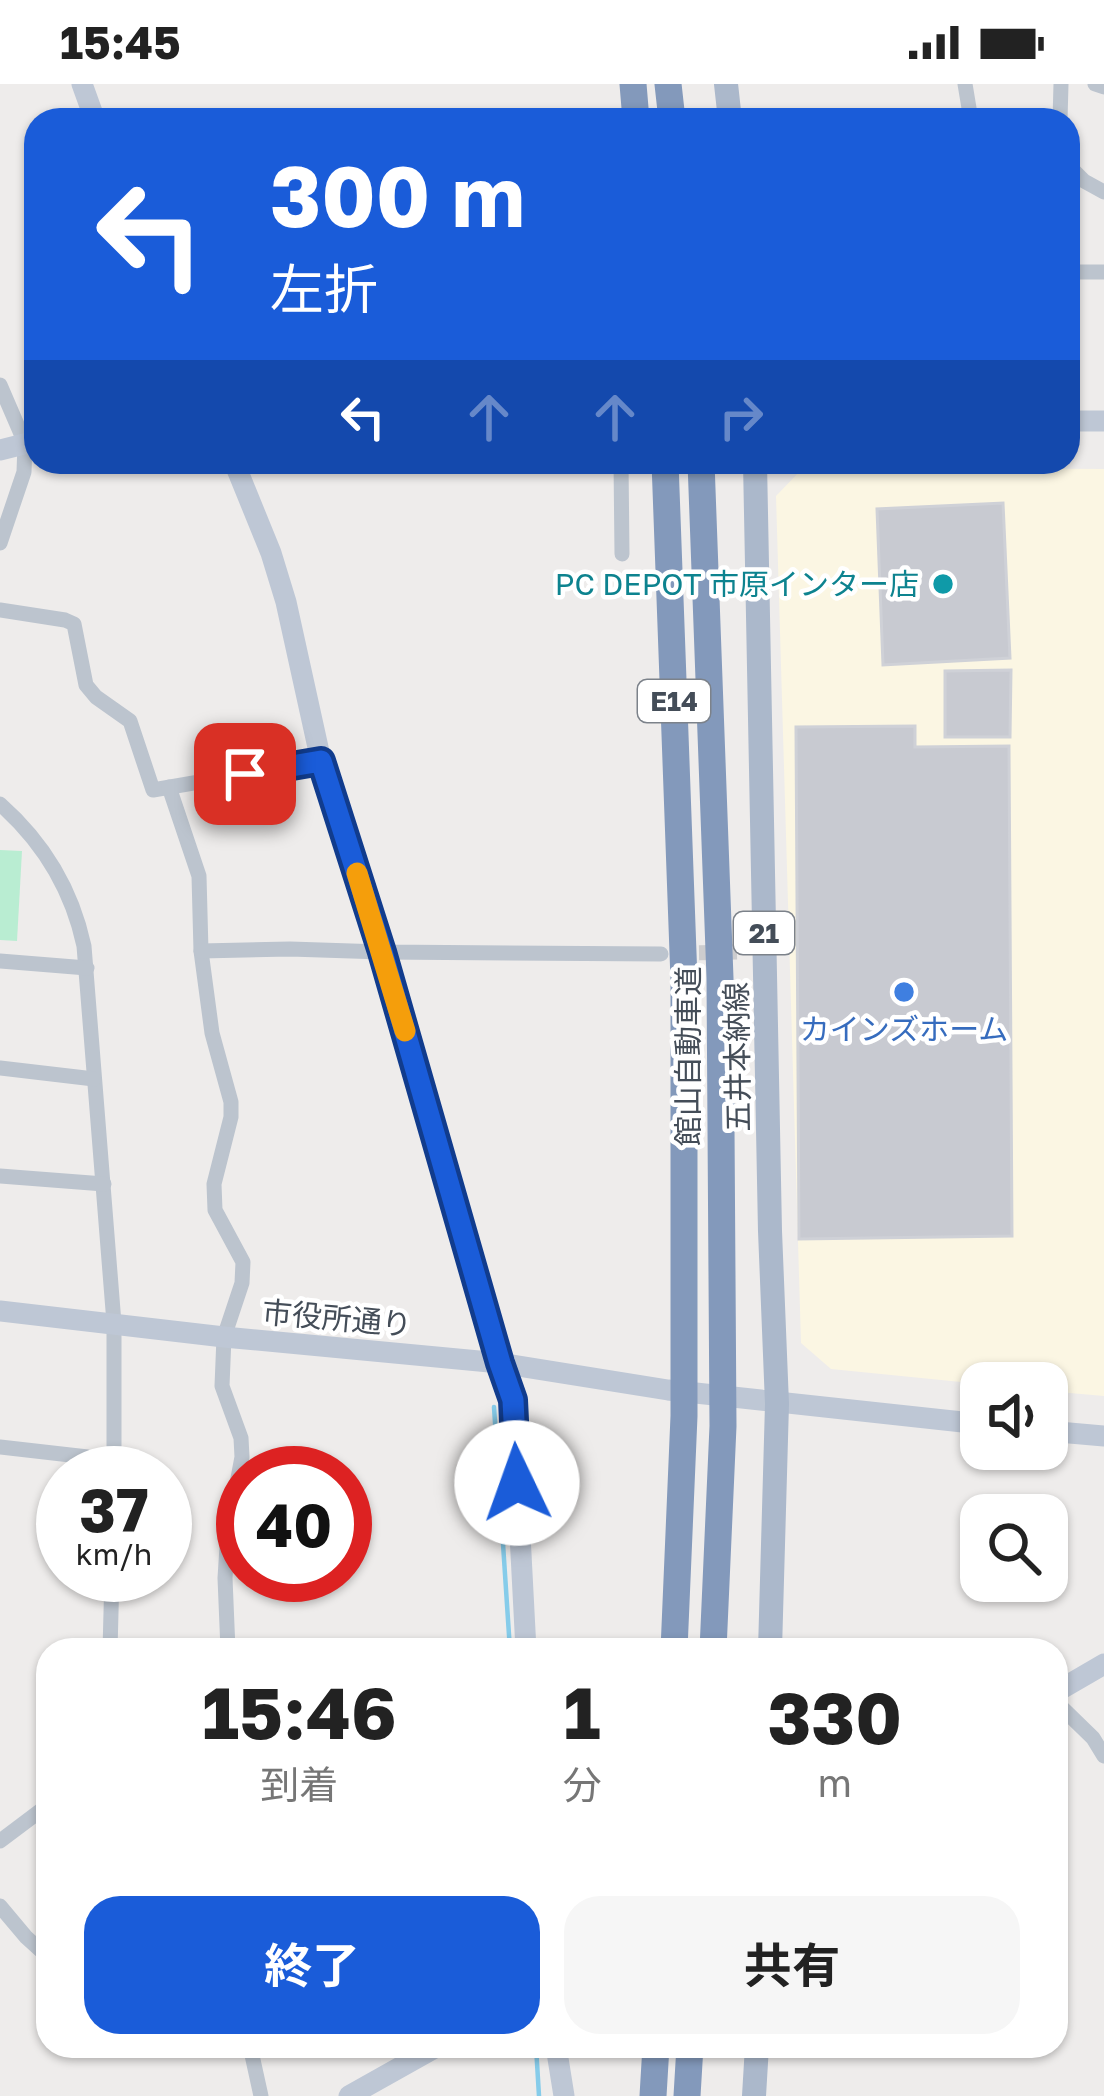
<!DOCTYPE html>
<html lang="ja">
<meta charset="utf-8">
<style>
body{margin:0;font-family:"Golos Text","Noto Sans JP",sans-serif;background:#f6f6f6;color:#222;height:100vh;display:flex;flex-direction:column;font-size:45px;white-space:nowrap}
*{box-sizing:border-box;margin:0}
p{font-size:39px;color:#767676}
.icon{flex:none;width:66px;height:66px;fill:none;stroke:currentColor;stroke-width:2;stroke-linecap:round;stroke-linejoin:round}
.map{position:relative;flex:1;overflow:hidden}
.details{position:absolute;left:36px;top:1554px;width:1032px;height:420px;display:flex;flex-direction:column;background:#fff;border-radius:36px;box-shadow:0 3px 9px #0004}
.details>*{flex:none}
.top-card{position:absolute;left:24px;top:24px;width:1056px;height:366px;border-radius:36px;box-shadow:0 3px 9px #0004;background:#1a5cd9;color:#fff;overflow:hidden}
.buttons{position:absolute;left:960px;top:1278px;display:grid;gap:24px}
.buttons a{display:grid;place-items:center;width:108px;height:108px;border-radius:24px;background:#fff;box-shadow:0 3px 9px #0004;font-size:60px}
.speed{position:absolute;left:36px;top:1362px;display:flex;gap:24px;font-size:60px;font-weight:700;text-align:center}
.speed>*{display:grid;place-content:center;width:156px;height:156px;border-radius:50%;background:#fff;box-shadow:0 3px 9px #0004;line-height:1}
.speed small{font-size:30px;font-weight:400}
.speed .limit{border:18px solid #d22;background:#fff;color:#111}
.pin{position:absolute;display:grid;place-items:center;width:102px;height:102px;color:#fff;margin:-51px;border-radius:24px;box-shadow:0 6px 18px #0006}
.me{position:absolute;width:132px;margin:-66px;rotate:357deg;stroke-linejoin:round;filter:drop-shadow(0 0 9px #0008)}
.turn{display:flex;align-items:center;gap:42px;height:252px;padding:0 48px;font-size:54px}
.turn .icon{width:156px;height:156px;stroke-width:2.5}
.turn b{display:block;font-size:84px;line-height:102px}
.lanes{display:flex;align-items:center;height:114px;padding:0 48px;background:#0003;justify-content:center;gap:60px;direction:ltr}
.lanes .off{opacity:.35}
.eta{display:flex;justify-content:space-evenly;align-items:center;height:204px;text-align:center}
.eta b{font-size:72px;font-weight:700;line-height:84px}
.action{display:flex;gap:24px;margin-top:auto;padding:24px 48px}
.action a{flex:1;height:138px;border-radius:36px;background:#1a5cd9;color:#fff;font-size:48px;font-weight:700;line-height:138px;text-align:center}
.action a+a{background:#f6f6f6;color:#222}
.status{display:flex;justify-content:space-between;align-items:center;height:84px;padding:0 60px;background:#fff;direction:ltr}
.status svg{height:33px;fill:currentColor}
.map>svg:first-child{display:block}
</style>
<div class="status"><b>15:45</b><svg viewBox="0 0 49 12"><path d="M0 12V9h3v3zM5 12V6h3v6zM10 12V3h3v9zM15 12V0h3v12zM26 1h20v11H26zM47 4h2v5h-2z"/></svg></div>
<div class="map">
<svg width="1104" height="2012" viewBox="0 0 1104 2012">
<rect width="100%" height="100%" fill="#eeeceb"/>
<path fill="#fbf6e3" d="M804 383 1104 385V1312L1047 1307V1299L981 1300 831 1285 801 1259 776 412Z"/>
<path fill="#b9edd2" d="M0 766 22 767 17 857 0 856Z"/>
<g fill="none" stroke-linecap="round" stroke-linejoin="round">
<g stroke="#86ccea" stroke-width="4.5">
<path d="M494 1323 510 1566"/>
<path d="M536 1962 539 2012"/>
</g>
</g>
<g fill="#c8cad1" stroke="#cfd1d7" stroke-width="3">
<path d="M1003 419 1010 574 883 581 877 425Z"/>
<path d="M1011 586 1010 653H945V587Z"/>
<path d="M915 642V663L1009 662 1012 1152 799 1155 796 643Z"/>
</g>
<g fill="none" stroke-linecap="round" stroke-linejoin="round">
<path stroke="#ccccce" stroke-width="15" stroke-dasharray="15 8" stroke-linecap="butt" d="M676 869 742 868"/>
<g stroke="#bcc4ce" stroke-width="15">
<path d="M965 0 971 36"/>
<path d="M1095 0 1104 3"/>
<path d="M1060 36 1061 0"/>
<path d="M1068 81 1084 97 1104 108"/>
<path d="M1068 188H1104"/>
<path d="M0 301 25 359 24 388 0 459"/>
<path d="M621 378 622 470"/>
<path d="M0 526 65 536 74 540 86 601 96 613 130 637 153 706 321 677"/>
<path d="M169 703 199 792 201 867 212 949 231 1018V1033L214 1100 215 1126 243 1178 242 1199 224 1253 222 1302 241 1354 242 1373 228 1447 225 1494 228 1566"/>
<path d="M0 720C43 758 72 806 84 862L114 1239V1389"/>
<path d="M201 867 290 865 382 868 661 870"/>
<path d="M0 877 87 884"/>
<path d="M0 984 94 995"/>
<path d="M0 1092 104 1100"/>
<path d="M0 1363 114 1376"/>
<path d="M110 1566 112 1491"/>
<path d="M1056 1618 1093 1654 1104 1672"/>
<path d="M0 1757 48 1721"/>
<path d="M0 1822 26 1853 48 1873"/>
<path d="M250 1962 261 2012"/>
</g>
<g stroke="#bec7d5" stroke-width="21">
<path d="M82 0 95 36"/>
<path d="M1068 337H1104"/>
<path d="M0 366 36 357"/>
<path d="M234 378 271 469 286 518 321 677 382 868 500 1279 513 1316 526 1566"/>
<path d="M0 1227 224 1253 500 1279 668 1306 981 1340"/>
<path d="M1047 1347 1104 1352"/>
<path d="M1056 1608 1104 1580"/>
<path d="M556 1962 564 2012"/>
<path d="M349 2012 438 1962"/>
</g>
<g stroke="#abb8cb" stroke-width="24">
<path d="M726 0 730 36"/>
<path d="M755 378 770 1147 777 1320 770 1566"/>
<path d="M754 2012 757 1962"/>
</g>
<g stroke="#8399bb" stroke-width="27">
<path d="M633 0 636 36"/>
<path d="M668 0 672 36"/>
<path d="M665 378 684 896V1332L674 1566"/>
<path d="M701 378 720 894 723 1342 713 1566"/>
<path d="M653 2012 656 1962"/>
<path d="M687 2012 690 1962"/>
</g>
</g>
<g fill="none" stroke-linecap="round" stroke-linejoin="round">
<g stroke="#113c8d" stroke-width="30">
<path id="route" d="M245 690 321 677 382 868 500 1279 513 1316 517 1399"/>
</g>
<use href="#route" stroke="#1a5cd9" stroke-width="21"/>
<path stroke="#f59e0b" stroke-width="21" d="M357 789 405 947"/>
</g>
<circle fill="#0f9aa8" stroke="#fff" stroke-width="4.5" cx="943" cy="500" r="12"/>
<circle fill="#3f7fe0" stroke="#fff" stroke-width="4.5" cx="904" cy="908" r="12"/>
<g text-anchor="middle" dominant-baseline="central" stroke-width="9" stroke-linejoin="round" paint-order="stroke">
<g fill="#fff" stroke="#7c828a" stroke-width="3">
<rect x="638" y="596" width="72" height="42" rx="9"/>
<rect x="734" y="828" width="60" height="42" rx="9"/>
</g>
<g font-size="27" font-weight="bold" fill="#444d58">
<text x="674" y="617">E14</text>
<text x="764" y="849">21</text>
</g>
<g font-size="30" fill="#0d838f" stroke="#fff" text-anchor="end">
<text x="919" y="500">PC DEPOT 市原インター店</text>
</g>
<g font-size="30" fill="#366cbe" stroke="#fff">
<text x="904" y="945">カインズホーム</text>
</g>
<g font-size="30" fill="#444d58" stroke="#fff">
<text transform="translate(688 972) rotate(-90)">館山自動車道</text>
<text transform="translate(737 973) rotate(-91)">五井本納線</text>
<text transform="translate(337 1234) rotate(5)">市役所通り</text>
</g>
</g>
</svg>
<div class="buttons">
<a><svg class="icon" aria-label="sound" viewBox="0 0 24 24"><path d="M4 9h4l5-4v14l-5-4H4zM17 9q2 3 0 6"/></svg></a>
<a><svg class="icon" aria-label="search" viewBox="0 0 24 24"><circle cx="10" cy="10" r="6"/><path d="M15 15l6 6"/></svg></a>
</div>
<div class="speed"><div>37<small>km/h</small></div><div class="limit">40</div></div>
<div class="pin" style="left:245px;top:690px;background:#d93025"><svg class="icon" aria-label="arrive" viewBox="0 0 24 24"><path d="M6 21V4h12l-3 4 3 4H6"/></svg></div>
<svg class="me" style="left:517px;top:1399px" viewBox="-20 -20 40 40"><circle r="19" fill="#fff"/><path d="M0-13L10 11 0 6-10 11z" fill="#1a5cd9"/></svg>
<div class="top-card">
<div class="turn"><svg class="icon" aria-label="left" viewBox="0 0 24 24"><path d="M17 20v-9H6M10 6l-5 5 5 5"/></svg><div><b>300 m</b>左折</div></div>
<div class="lanes"><svg class="icon" aria-label="left" viewBox="0 0 24 24"><path d="M17 20v-9H6M10 6l-5 5 5 5"/></svg><svg class="icon off" aria-label="ahead" viewBox="0 0 24 24"><path d="M12 20V5M6 11l6-6 6 6"/></svg><svg class="icon off" aria-label="ahead" viewBox="0 0 24 24"><path d="M12 20V5M6 11l6-6 6 6"/></svg><svg class="icon off" aria-label="right" viewBox="0 0 24 24"><path d="M7 20v-9h11M14 6l5 5-5 5"/></svg></div>
</div>
<section class="details">
<div class="eta">
<div><b>15:46</b><p>到着</p></div>
<div><b>1</b><p>分</p></div>
<div><b>330</b><p>m</p></div>
</div>
<div class="action"><a>終了</a><a>共有</a></div>
</section>
</div>
